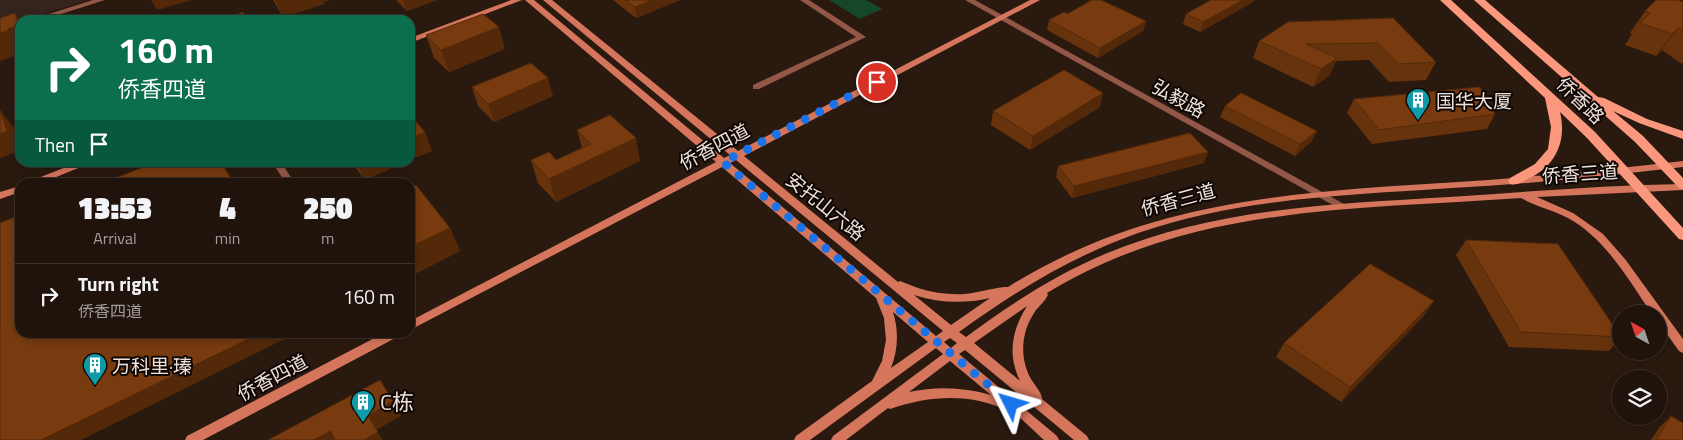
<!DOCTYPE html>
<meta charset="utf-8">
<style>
body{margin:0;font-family:"Titillium Web","Noto Sans SC",sans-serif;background:#281c14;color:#f1f3f6;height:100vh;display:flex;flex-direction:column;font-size:19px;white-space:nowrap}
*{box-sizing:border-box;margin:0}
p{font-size:16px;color:#a29e9d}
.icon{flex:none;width:28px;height:28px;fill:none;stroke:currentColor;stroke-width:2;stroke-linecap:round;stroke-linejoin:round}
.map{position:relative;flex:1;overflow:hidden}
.drawer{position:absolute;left:15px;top:178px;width:400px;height:160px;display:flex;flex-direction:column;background:#20130b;border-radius:15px;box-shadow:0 2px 8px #0003,0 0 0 1px #3d322c}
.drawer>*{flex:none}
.top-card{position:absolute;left:15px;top:15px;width:400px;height:152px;border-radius:15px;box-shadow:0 2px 8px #0003,0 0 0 1px #3d322c;background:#0b6e4f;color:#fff;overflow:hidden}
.needle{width:32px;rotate:320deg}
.fabs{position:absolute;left:1612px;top:305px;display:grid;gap:10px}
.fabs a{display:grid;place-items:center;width:55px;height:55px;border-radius:50%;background:#20130b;box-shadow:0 2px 8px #0003,0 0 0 1px #3d322c;font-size:25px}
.pin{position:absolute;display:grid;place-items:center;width:42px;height:42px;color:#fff;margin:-21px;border:2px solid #fff;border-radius:50%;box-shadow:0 1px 5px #0007}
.me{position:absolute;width:55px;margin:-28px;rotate:310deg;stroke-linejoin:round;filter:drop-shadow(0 0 4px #0008)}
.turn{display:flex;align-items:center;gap:18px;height:105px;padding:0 20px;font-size:22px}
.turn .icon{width:65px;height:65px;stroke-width:2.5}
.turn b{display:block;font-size:35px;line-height:42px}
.then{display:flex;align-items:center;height:48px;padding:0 20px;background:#0003;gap:10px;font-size:19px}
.eta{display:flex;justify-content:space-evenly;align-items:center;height:85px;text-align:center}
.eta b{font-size:30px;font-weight:800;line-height:35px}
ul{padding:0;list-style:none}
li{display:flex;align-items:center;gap:15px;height:65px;padding:0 20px;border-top:1px solid #3d322c}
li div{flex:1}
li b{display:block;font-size:19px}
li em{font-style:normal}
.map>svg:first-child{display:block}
</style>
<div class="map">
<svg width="1683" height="440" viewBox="0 0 1683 440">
<rect width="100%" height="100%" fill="#2a190f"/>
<path fill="#35241d" d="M0 0H88L0 27Z"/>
<path fill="#144828" d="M829 0H866L882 9 860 19Z"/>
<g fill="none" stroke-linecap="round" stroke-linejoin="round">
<g fill="#925747" fill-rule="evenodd">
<path d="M93 0H105L42 20H30Z"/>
<path d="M800 0H809L866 37 759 89H753V85L856 37Z"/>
<path d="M965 0H975L1344 204 1346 206 1344 208H1338Z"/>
<path d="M272 162H281L294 182H285Z"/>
</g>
<g fill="#d5765c" fill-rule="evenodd">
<path d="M511 0H522L410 43V38Z"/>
<path d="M525 0H534L724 158 730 155 543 0H552L738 151 1030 0H1040L744 156 898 282 900 281C906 283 912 286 918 288 933 293 950 295 965 294 976 293 1001 286 1008 287 1148 199 1298 192 1458 182 1533 177 1608 170 1683 161V167C1606 176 1530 184 1452 188 1349 195 1240 198 1141 232 1074 255 1016 291 959 332L966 337C1009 305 1055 275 1105 254 1214 208 1332 204 1449 197 1527 192 1605 185 1683 184V190L1537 197 1573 213 1603 234 1625 259 1683 339V353L1679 351 1659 323V314H1652C1628 279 1606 239 1568 218 1553 210 1535 206 1521 198 1357 210 1193 204 1047 293L1048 295C1045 301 1040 305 1036 310 1023 328 1019 352 1028 373 1031 382 1042 391 1042 399L1087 436 1089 440H1074L965 350 959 354 1057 436 1059 440H1044C1036 433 1020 416 1011 412 971 393 932 395 890 409L888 408 846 440H831L833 436 943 354 936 348 810 440H794L796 436 872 381 882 361 886 340 884 318 876 298 722 167 410 330V321L716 162ZM736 160 943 331 936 336 730 163ZM914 295C939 303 964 304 990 298L951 325ZM1027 306C1012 330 1007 354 1020 381L974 343ZM893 312 928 342 891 368C898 350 899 331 893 312ZM950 338 957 343 951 348 944 342ZM950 361 991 395C964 387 936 386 909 392Z"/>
<path d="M79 162H93L44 182H31L33 180Z"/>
<path d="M20 186V192L0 199V192Z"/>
<path d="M386 332H402L401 335 203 440H185L187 436Z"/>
</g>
<g fill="#fa977d" fill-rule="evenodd">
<path d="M1440 0H1451L1595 132 1683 228V240L1679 239 1587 138 1560 112C1567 141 1556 166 1528 179 1522 182 1517 186 1510 184L1508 181 1510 178 1535 164 1548 149 1551 127 1545 98Z"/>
<path d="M1474 0H1485L1598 97 1604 98 1647 119 1683 131V139L1639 123 1613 111 1643 136 1683 178V189L1679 188 1635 142Z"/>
</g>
</g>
<g fill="#66330d">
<path d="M273 0H330L324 2V4L283 17Z"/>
<path d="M396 0H437L407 11Z"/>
<path d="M613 0H680L636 18Z"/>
<path d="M1211 0H1254L1253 2 1200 32 1183 24 1186 14Z"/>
<path d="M1683 2V62L1682 64 1662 50 1656 56 1625 45 1632 34 1630 33 1645 11Z"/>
<path d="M1067 14 1146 21 1143 31 1098 58 1047 30 1049 20Z"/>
<path d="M1393 18 1436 62 1426 80 1389 82 1369 60 1336 61 1329 76 1313 87 1253 58 1259 41Z"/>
<path d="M426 35 505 49 449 72 434 58Z"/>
<path d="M472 87 553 96 494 122 478 106Z"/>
<path d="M1354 99 1495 114 1487 129 1372 144 1347 113Z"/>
<path d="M1225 106 1317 131 1311 142 1295 156 1220 117Z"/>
<path d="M1100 107 1030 150 991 125 993 111Z"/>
<path d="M577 130 640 161 556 202 538 183 531 160H556L582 148Z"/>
<path d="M351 162H405L365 180Z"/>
<path d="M1204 163 1072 198 1056 177 1058 166Z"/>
<path d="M410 188 450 228 460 251 417 273 410 264Z"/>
<path d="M1466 240 1621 336V337L1609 351 1509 347 1456 255Z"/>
<path d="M1424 316 1341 402 1276 357 1284 343Z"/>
<path d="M1671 416 1683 440H1651L1659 428Z"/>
</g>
<g fill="#53290a">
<path d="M151 0H192L157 10Z"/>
<path d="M275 0H330L324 2V4L283 17Z"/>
<path d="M403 0H437L407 11Z"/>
<path d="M653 0H680L636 18 635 7Z"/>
<path d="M1243 0H1254L1253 2 1200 32 1203 22Z"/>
<path d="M15 13 20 21V54L0 61V31L8 29Z"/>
<path d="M1146 21 1143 31 1098 58 1100 48Z"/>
<path d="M499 27 505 49 449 72 441 50Z"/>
<path d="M1678 28 1662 50 1656 56 1672 34Z"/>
<path d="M1337 58 1329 76 1313 87 1321 69Z"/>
<path d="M548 78 553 96 494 122 488 104Z"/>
<path d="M1103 93 1100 107 1030 150 1033 136Z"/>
<path d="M0 110 15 129 20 144V151L0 158Z"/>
<path d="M1317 131 1311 142 1295 156 1300 144Z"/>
<path d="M425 132 432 151 410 160V139Z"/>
<path d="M636 138 640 161 556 202 549 179Z"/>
<path d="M1208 152 1204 163 1072 198 1074 186Z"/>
<path d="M356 162H405L365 180Z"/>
<path d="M450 228 460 251 417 273 410 259V247Z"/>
<path d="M1434 301 1424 316 1341 402 1350 387Z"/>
<path d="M263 332H299L81 440H41Z"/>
<path d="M393 401 401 416 376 430 383 440H364L368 416Z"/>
<path d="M331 431 337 440H314Z"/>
</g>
<g fill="#773b0f" stroke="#53290a">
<path d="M625 0H653L635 7Z"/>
<path d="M1092 0H1101L1146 21 1100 48 1049 20 1064 12 1067 14Z"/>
<path d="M1211 0H1243L1203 22 1186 14Z"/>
<path d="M1656 0H1678L1683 2V31L1678 28 1672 34 1640 23 1650 13 1645 11Z"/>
<path d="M243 12 249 20H220Z"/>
<path d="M15 13 19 26 8 29V31L0 33V18Z"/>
<path d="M483 14 499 27 441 50 426 35Z"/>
<path d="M1393 18 1436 62 1398 64 1378 43 1306 44 1337 58 1321 69 1259 41 1288 22Z"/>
<path d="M531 63 548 78 488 104 472 87Z"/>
<path d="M1064 70 1103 93 1033 136 993 111Z"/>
<path d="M1480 87 1495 114 1379 130 1354 99Z"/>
<path d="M1241 93 1317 131 1300 144 1225 106Z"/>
<path d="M0 110 7 131 0 134Z"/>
<path d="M410 115 425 132 410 139Z"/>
<path d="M610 115 636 138 549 179 531 160 549 152 556 160 591 144 577 130Z"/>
<path d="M1190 133 1208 152 1074 186 1058 166Z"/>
<path d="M157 162H221L233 182H105Z"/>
<path d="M416 185 450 228 410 247V188Z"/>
<path d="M20 215V332H263L41 440H0V223Z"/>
<path d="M1466 240 1558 244 1621 337 1521 332Z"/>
<path d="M1370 264 1434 301 1350 387 1284 343Z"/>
<path d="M380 380 393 401 368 416 378 432 364 440H335L331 431 314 440H268Z"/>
<path d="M1671 416 1683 423V440H1656Z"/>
</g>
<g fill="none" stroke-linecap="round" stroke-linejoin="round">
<path stroke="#1a73e8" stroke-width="9" stroke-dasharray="0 16.2" d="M877 82 723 162 1011 404"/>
</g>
<defs>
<g id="building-pin" transform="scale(1.25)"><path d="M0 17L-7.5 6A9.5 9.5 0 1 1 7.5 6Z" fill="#0f9aa8" stroke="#0d0603"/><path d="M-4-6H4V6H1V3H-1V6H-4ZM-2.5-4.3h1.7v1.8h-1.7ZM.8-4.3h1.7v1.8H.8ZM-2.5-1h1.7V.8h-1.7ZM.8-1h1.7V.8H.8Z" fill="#fff"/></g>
</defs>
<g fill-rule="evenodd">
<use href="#building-pin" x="1418" y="100"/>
<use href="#building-pin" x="95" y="365"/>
<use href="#building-pin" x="363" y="402"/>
</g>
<g text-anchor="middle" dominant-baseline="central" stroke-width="4" stroke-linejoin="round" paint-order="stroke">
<g font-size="19" fill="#eee1da" stroke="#0d0603">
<text transform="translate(1179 98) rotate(29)">弘毅路</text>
<text transform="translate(1581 100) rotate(44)">侨香路</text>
<text transform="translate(714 146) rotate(-28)">侨香四道</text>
<text transform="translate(1580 173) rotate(-4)">侨香三道</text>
<text transform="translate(1178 199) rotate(-15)">侨香三道</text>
<text transform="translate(826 206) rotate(39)">安托山六路</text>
<text transform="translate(272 377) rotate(-28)">侨香四道</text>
</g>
<g font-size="19" fill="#eee1da" stroke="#0d0603" text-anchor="start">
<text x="1436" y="100">国华大厦</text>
<text x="112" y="365">万科里·瑧</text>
</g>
<g font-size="22" fill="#eee1da" stroke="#0d0603" text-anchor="start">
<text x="380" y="402">C栋</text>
</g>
</g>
</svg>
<div class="fabs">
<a><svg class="needle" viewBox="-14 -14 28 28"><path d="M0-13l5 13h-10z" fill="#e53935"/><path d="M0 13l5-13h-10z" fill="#a29e9d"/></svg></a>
<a><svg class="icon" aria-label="layers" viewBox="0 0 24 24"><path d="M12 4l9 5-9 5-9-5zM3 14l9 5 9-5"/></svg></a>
</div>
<div class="pin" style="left:877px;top:82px;background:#d93025"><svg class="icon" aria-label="arrive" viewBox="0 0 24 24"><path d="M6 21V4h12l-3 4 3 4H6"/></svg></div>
<svg class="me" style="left:1011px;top:404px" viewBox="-20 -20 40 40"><path d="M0-17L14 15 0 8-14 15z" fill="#1a73e8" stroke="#fff" stroke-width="4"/></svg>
<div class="top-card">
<div class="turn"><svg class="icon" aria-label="right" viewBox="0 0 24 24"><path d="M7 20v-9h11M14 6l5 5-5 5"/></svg><div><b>160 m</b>侨香四道</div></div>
<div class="then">Then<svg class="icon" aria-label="arrive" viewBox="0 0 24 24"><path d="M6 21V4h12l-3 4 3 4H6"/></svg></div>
</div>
<section class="drawer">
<div class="eta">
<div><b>13:53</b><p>Arrival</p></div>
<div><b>4</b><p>min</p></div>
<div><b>250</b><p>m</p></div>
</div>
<ul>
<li><svg class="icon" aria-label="right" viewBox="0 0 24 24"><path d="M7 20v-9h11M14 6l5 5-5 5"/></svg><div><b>Turn right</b><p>侨香四道</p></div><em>160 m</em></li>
</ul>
</section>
</div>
